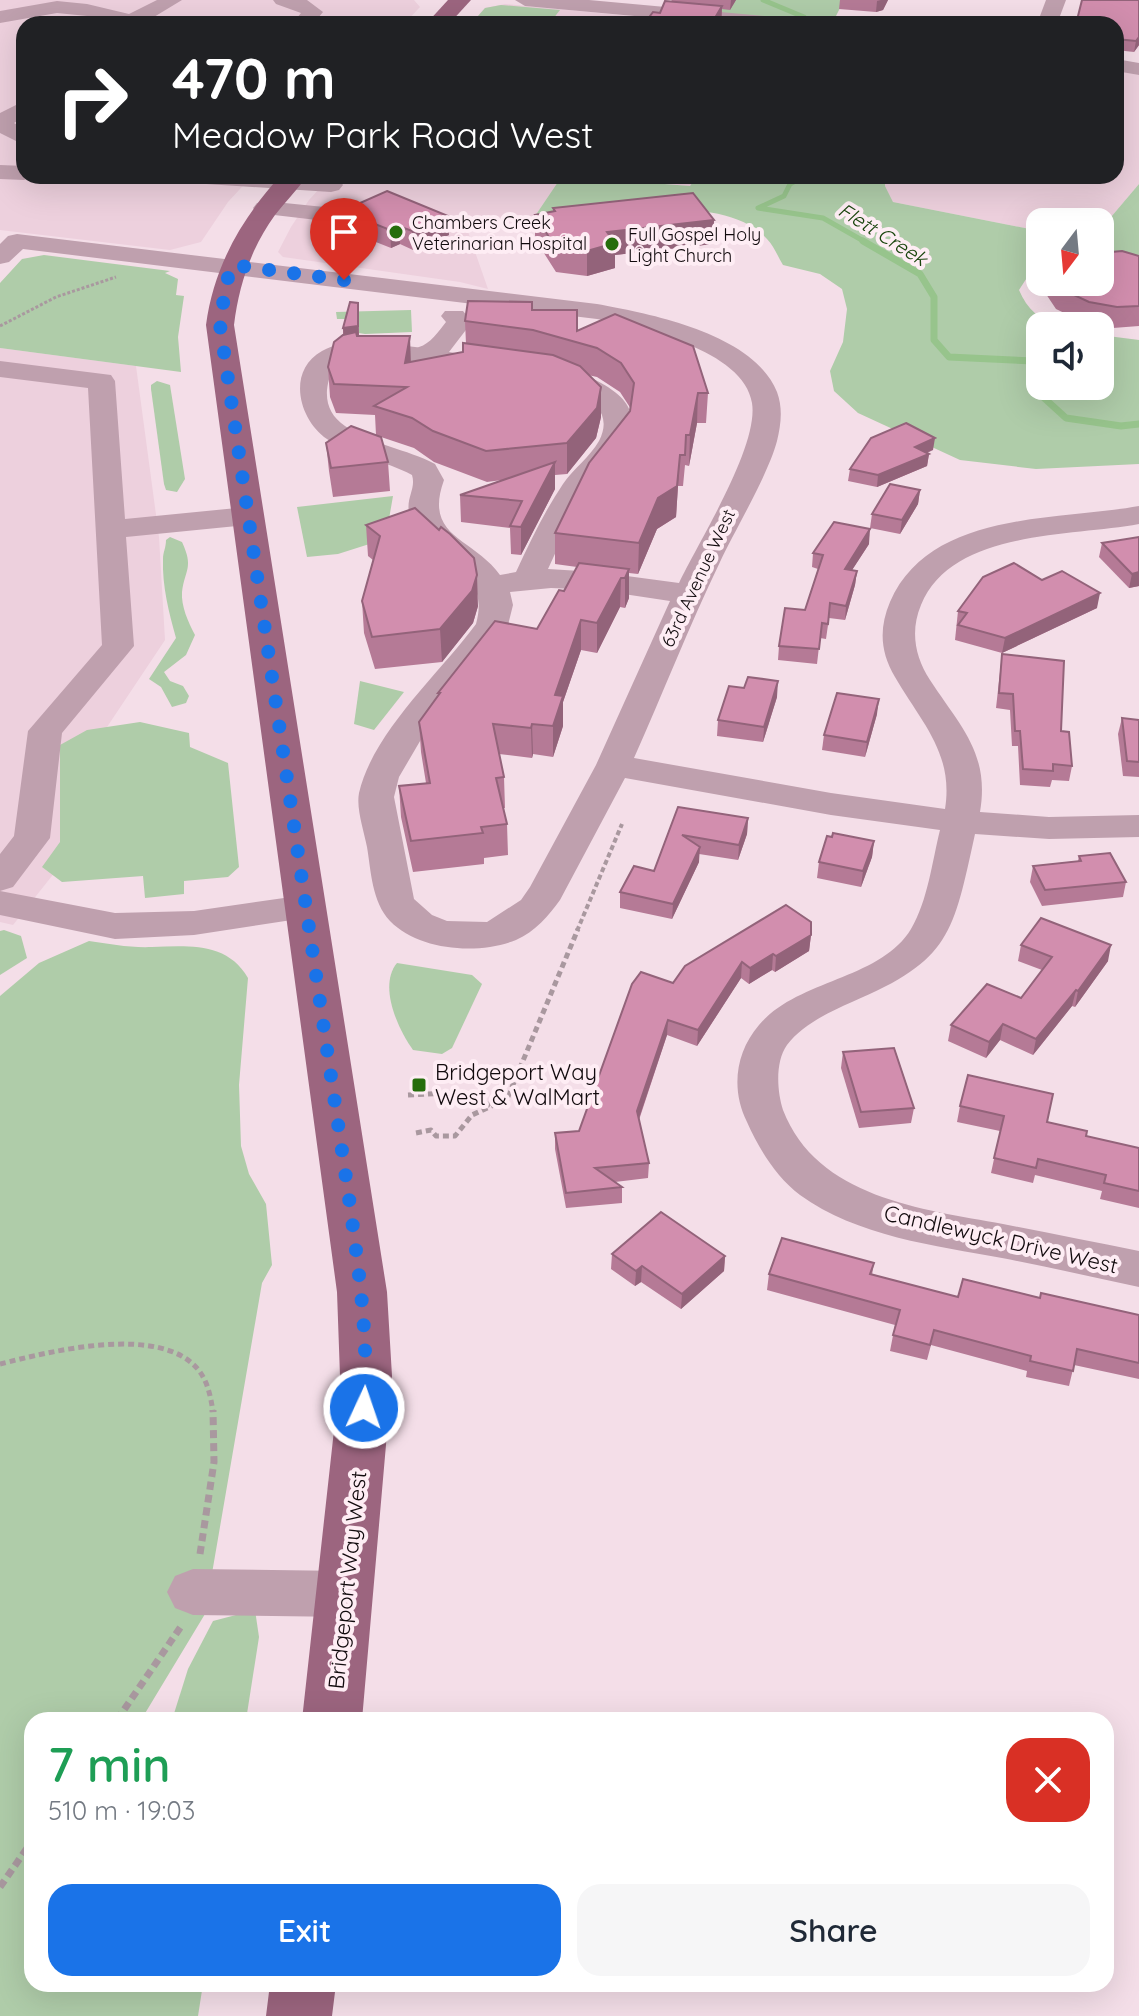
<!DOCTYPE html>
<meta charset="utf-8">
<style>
body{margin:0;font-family:Quicksand,sans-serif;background:#f6f6f7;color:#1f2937;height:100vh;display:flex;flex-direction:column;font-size:30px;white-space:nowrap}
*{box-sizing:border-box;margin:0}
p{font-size:26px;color:#747a83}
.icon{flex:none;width:44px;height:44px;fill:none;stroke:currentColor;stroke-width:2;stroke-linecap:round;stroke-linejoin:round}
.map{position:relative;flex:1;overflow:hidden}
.side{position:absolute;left:24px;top:1712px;width:1090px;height:280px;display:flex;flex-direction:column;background:#fff;border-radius:24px;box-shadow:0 8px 32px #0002}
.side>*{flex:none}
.hud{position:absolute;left:16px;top:16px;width:1108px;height:168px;border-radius:24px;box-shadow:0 8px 32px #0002;background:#202124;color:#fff;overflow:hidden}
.needle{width:52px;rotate:196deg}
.tools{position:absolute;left:1026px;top:208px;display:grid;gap:16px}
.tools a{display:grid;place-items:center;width:88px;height:88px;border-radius:16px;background:#fff;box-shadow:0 8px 32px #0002;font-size:40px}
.pin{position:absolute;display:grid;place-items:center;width:68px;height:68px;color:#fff;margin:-82px -34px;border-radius:50% 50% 50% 0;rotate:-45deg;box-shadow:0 0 8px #0007}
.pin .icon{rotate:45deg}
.me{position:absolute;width:88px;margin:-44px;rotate:3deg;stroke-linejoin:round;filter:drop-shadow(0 0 6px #0008)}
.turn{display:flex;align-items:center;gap:28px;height:168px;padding:0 24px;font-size:36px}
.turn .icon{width:104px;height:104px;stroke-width:2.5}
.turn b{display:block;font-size:56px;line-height:68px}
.round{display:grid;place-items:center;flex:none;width:84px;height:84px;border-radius:24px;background:#f6f6f7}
.headline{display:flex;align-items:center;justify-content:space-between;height:136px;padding:0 24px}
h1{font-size:48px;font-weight:600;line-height:60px;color:#1e9e55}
.primary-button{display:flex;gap:16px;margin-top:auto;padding:16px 24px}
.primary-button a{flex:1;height:92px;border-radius:24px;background:#1a73e8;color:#fff;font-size:32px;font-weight:600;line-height:92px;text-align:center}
.primary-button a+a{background:#f6f6f7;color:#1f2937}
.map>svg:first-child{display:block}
</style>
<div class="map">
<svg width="1139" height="2016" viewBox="0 0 1139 2016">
<rect width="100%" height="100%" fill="#f4dee8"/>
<g fill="#edd0dd">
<path d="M0 0H414L420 7 404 24H24V176H252L228 202 201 242 170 250 0 230Z"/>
<path d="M505 4 714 24H471L485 8Z"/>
<path d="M1116 70 1139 75V184L1100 230V222H1040V231L893 202 885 186V176H1116Z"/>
<path d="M331 176H562L535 216 466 226 488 289 460 282 283 257 278 252 291 227 309 200Z"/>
<path d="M581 176H697L690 186Z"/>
<path d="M0 348 136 366 159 537 165 640 73 778 82 838 13 925 0 922Z"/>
</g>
<g fill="#afcca9">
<path d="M696 0H844L832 24 670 11Z"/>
<path d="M501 5 560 10 549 24H471L485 8Z"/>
<path d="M562 176 690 186 697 176H885V186L893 202 1040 231V267L1030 273 1019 290C1027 309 1040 321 1061 326H1040V386H1100V335L1139 340V464L1036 469 960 460 858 413 834 391 830 371 843 342 847 309 842 289 820 274 783 265C778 257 774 246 767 239 725 191 593 213 535 216Z"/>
<path d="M1139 184V255L1100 253V230Z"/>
<path d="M44 255 170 271 165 273 178 279 176 295 184 296 178 337 181 372 0 348V283L22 259Z"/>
<path d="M411 310 412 332 365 334 359 333V319H337L336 312Z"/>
<path d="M157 381 170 385 185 479 177 492 166 490 164 484 151 389V385Z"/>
<path d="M393 496 389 519 404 533 338 554 307 557 297 507Z"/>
<path d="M170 537 182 542C194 568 185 569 182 592 181 606 188 622 195 635L186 655 164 672 170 681 183 686 189 696 186 703 172 707 161 687 149 679 176 638C169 613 162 586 163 559 163 552 166 548 166 540Z"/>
<path d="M360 681 404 692 374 730 354 724Z"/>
<path d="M140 722 189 733 190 747 228 763 239 867 228 877 184 881V894L145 898 143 876 62 882 42 867 60 842V745L87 730Z"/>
<path d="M4 930 21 936 27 958 0 975V931Z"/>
<path d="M89 941C109 944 131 948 152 947 189 946 227 942 248 978L239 1085 241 1146 249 1174 266 1204 272 1265 262 1283 205 1614 141 1720H32V1984H203L198 2016H0V996L39 963Z"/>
<path d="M397 963 472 975 482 984 452 1048 442 1054 413 1050C398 1029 378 986 397 963Z"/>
<path d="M255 1610 259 1637 246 1720H172L188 1669 213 1621Z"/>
</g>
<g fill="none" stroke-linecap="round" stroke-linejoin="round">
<g stroke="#97c48c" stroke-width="5">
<path d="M763 0 804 17"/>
<path d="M804 176 790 184 784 196 758 208 823 218 867 243"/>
</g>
<path stroke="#97c48c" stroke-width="7" d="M863 241 920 274 934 297V340L949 357 1034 361 1032 387 1066 418 1121 426 1139 424"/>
<path stroke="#a9989f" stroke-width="3" stroke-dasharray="3 2" stroke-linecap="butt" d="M0 326 56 297 116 277"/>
<path stroke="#a9989f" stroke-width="4" stroke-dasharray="5 3" stroke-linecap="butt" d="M577 931 622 824"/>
<g stroke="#a9989f" stroke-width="5" stroke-dasharray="6 4" stroke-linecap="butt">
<path d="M408 1095 467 1092 491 1106"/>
<path d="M416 1133 431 1130 436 1136H455L472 1115 507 1099 578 929"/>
<path d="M0 1364C48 1352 164 1322 200 1372 208 1383 211 1398 213 1412"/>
</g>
<g stroke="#a9989f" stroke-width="7" stroke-dasharray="8 5" stroke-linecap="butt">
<path d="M200 1554 214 1462 213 1410"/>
<path d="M117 1720 182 1625"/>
<path d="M0 1887 32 1841"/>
</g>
<g fill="#bfa0ae" fill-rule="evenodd">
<path d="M157 0H182L149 20 153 24H121L87 16 57 13 0 23V11L57 1 87 4 129 14Z"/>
<path d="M273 0H307L323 12 313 24H292L301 13 276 4Z"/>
<path d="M515 0H589L787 18 797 24H722L525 6Z"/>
<path d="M1046 0H1066L1057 24H1037Z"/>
<path d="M1116 59 1139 63V75L1116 71Z"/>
<path d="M24 101V116L14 123 24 129V145L0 133V113Z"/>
<path d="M0 165 24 166V176H33L24 180 0 179Z"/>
<path d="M180 176C227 176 295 169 339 180L343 185 339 190 331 192 191 183 183 181Z"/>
<path d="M265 201 334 208 342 210 346 215 342 220 334 222 257 213 253 208 257 203Z"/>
<path d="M17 234 597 304C652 314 754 334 777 392 783 408 781 425 777 441 768 475 736 528 720 562 689 626 663 693 634 758L831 793 945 809C954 753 921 722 895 677 880 652 879 628 890 602 930 510 1057 521 1139 506V524C1071 537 952 529 921 605 910 631 915 657 930 680 960 726 990 753 980 812L1049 817 1139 815V837L1049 839 975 834C953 934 951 960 852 1002 829 1012 802 1025 787 1045 775 1062 777 1091 783 1110 817 1198 922 1209 1003 1224 1048 1233 1094 1242 1139 1251V1287C1093 1277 1048 1267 1002 1258 936 1246 856 1236 800 1195 776 1177 759 1149 747 1122 731 1090 735 1053 759 1025 798 979 880 980 911 929 928 900 932 862 940 830L831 815 625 778 560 900C549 915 535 932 516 940 479 955 419 951 390 921 372 902 371 871 367 847 364 831 356 809 359 793 373 732 440 673 476 624 492 566 434 565 412 522 402 500 417 491 412 475 385 460 352 457 327 439 299 420 286 371 322 351 344 338 376 342 401 345 405 345 415 348 419 347 430 344 439 331 446 322L441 316 445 311H463L472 322 449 352 493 359 497 365 493 371 484 373C456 369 361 349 339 363 331 369 328 381 327 390 326 406 332 417 345 426 372 445 407 449 435 464L444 480C423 538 473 537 500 575L516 572C530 542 544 512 563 484 573 469 590 457 599 441 619 402 570 388 541 381L537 375 541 369C560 365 584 373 601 383 663 417 615 451 590 486 573 512 561 541 548 569L597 572 679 583C699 541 759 446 752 403 744 350 640 327 597 319L23 249 9 262 0 264V244L8 236ZM551 588 597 590 670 601 596 765 530 887 521 900 487 922 447 921 432 915 414 899 394 797 399 777 423 736 508 625 513 605 510 592Z"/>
<path d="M0 361 111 375 115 381 125 519 247 507 258 510 262 516 258 522 247 525 126 537 134 646 62 733 50 838 13 887 0 891 115 913 194 911 305 895 318 898 324 907 318 916 194 935 115 939 0 915V854L14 836 28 731 102 645 88 388 0 377Z"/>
<path d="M193 1569 346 1571 364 1578 372 1594 364 1610 346 1617 193 1615 175 1608 167 1592 175 1576Z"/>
</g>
<g fill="#9c657f" fill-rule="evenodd">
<path d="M448 0H471L449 24H426Z"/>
<path d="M280 176H307C297 190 285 202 275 215 251 248 239 285 234 325L387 1292 392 1376 362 1720H302L340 1376 337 1292 206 325C214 266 241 220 280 176Z"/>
<path d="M270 1984H336L332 2016H266Z"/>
</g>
</g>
<g fill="#b57a96">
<path d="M672 0H736L730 10 722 9V19H724V24H644L660 13Z"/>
<path d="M840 0H888L883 10 876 12 839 9Z"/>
<path d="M1139 0V45L1134 52 1116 50V24Z"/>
<path d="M553 208 714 220 713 244 615 255V268L587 276 556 272 535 239V215L553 212Z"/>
<path d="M342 211 449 235 413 250 400 244 391 248 343 229Z"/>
<path d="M1139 256V326L1113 328 1085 323 1056 309 1046 294 1048 282H1100Z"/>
<path d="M358 303 359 336 411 362 463 352 466 344 465 321 532 310 708 393 706 423H697L689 466 685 465 683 486H678L676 517 657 529 638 574 629 573V598L625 608 620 607 597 653 581 650 563 702V726L553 757 533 754 532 758 499 754 504 777 505 808H503L507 824 508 855 484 858V864L413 872 401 817 399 786 426 783 421 752 419 722 438 696V693L537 629 564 591 577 567 555 564V533L631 409 620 392 597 377 588 375 601 387V417L596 438 567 474 555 475V489L521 555 511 554 510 528 461 522 460 495 502 480 487 482 434 462 414 448 381 437 388 462 390 491 333 497 329 471 326 443 376 435 375 415 336 413 330 397 328 367 343 335V328Z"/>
<path d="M933 450 927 453 929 454 927 466 877 487 848 481 850 469Z"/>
<path d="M920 490 918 504 900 534 870 528 872 514Z"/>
<path d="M366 525 478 606 473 623 442 662 375 669 364 633 362 601 373 560 368 556Z"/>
<path d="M1139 537V586L1129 588 1099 557 1102 543Z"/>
<path d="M869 544 852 570 857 571 855 585 845 620 829 618 826 639 820 638 817 664 778 660 779 646 805 610 818 569 812 567 813 553Z"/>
<path d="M1042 580 1097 608 1002 653 955 640 958 611Z"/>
<path d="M1002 654 1061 731 1072 766 1069 781 1052 780 1050 787 1020 785 1018 746H1012L1010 710 996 708Z"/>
<path d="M744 688 777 697 763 742 717 736 718 720Z"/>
<path d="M877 714 865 757 822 750 824 735Z"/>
<path d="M1122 718 1139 720V777L1123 776 1118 734Z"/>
<path d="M678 807 748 818 747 834 738 860 699 854V862L672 919 620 908V892L654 871Z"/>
<path d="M874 841 872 857 861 887 817 878 819 862Z"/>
<path d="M1079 856 1126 882 1123 897 1042 906 1030 882 1033 866 1078 861Z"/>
<path d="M811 935 809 951 775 972 772 970 749 984 741 978 697 1046 667 1035 639 1120 649 1163 648 1178 615 1182 622 1187V1203L566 1208 555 1149V1133L579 1131 673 983Z"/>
<path d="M1021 945 1108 961 1075 1007 1072 1006 1033 1055 1000 1040 986 1058 948 1041 951 1025 1021 998 1042 970 1018 961Z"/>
<path d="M843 1052 914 1108 911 1123 859 1128 841 1068Z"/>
<path d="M960 1106 1047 1122 1086 1136 1139 1148V1208L1100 1199 1102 1191 1035 1175 1033 1183 991 1173 1000 1131 957 1122Z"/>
<path d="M612 1254 725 1256 724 1271 681 1309 641 1282 635 1286 611 1269Z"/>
<path d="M874 1263 872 1275 958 1297 1039 1298 1139 1315V1379L1074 1365 1069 1386 1026 1377 1027 1371 931 1345 927 1360 890 1351 895 1325 767 1290 769 1274Z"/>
</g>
<g fill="#93637a">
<path d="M731 0H736L730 10Z"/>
<path d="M881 0H888L883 10 876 12 877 1Z"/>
<path d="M722 6 721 23 724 19V24H715V18Z"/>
<path d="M1139 37V45L1134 52 1136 41Z"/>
<path d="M448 216 449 235 413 250 412 231Z"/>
<path d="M714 220 713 244 615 255V268L587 276V251L607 232Z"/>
<path d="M399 226 400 244 391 248 390 230Z"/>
<path d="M358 303 359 339 344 341 343 328Z"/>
<path d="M410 336 411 366 405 363Z"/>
<path d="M601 387V417L596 438 567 474V443Z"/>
<path d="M698 393 697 423 689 466 690 435Z"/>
<path d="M935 438 933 450 913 458 915 447Z"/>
<path d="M929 454 927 466 877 487 878 475Z"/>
<path d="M680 455 676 517 657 529 638 574 639 543 658 498Z"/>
<path d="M555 462V489L521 555V527Z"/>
<path d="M920 490 918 504 900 534 902 520Z"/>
<path d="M870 529 869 544 843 584 845 569Z"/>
<path d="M629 569V598L625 608V578Z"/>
<path d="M857 571 855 585 845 620 846 606Z"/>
<path d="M1139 572V586L1129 588 1132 574Z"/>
<path d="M477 575 478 606 473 623 442 662 440 629Z"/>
<path d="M621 578 620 607 597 653V623Z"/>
<path d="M1100 593 1097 608 1002 653 1005 638Z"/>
<path d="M581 620V650L563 702V726L553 757V726L555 695Z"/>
<path d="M778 681 777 697 763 742 764 727Z"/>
<path d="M879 699 877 714 865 757 867 742Z"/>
<path d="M532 724 533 754 532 758 531 728Z"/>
<path d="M748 818 747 834 738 860 739 845Z"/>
<path d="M874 841 872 857 861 887 863 871Z"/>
<path d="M700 847 699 862 672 919 673 904Z"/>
<path d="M811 935 809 951 775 972 776 956Z"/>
<path d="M1111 945 1108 961 1075 1007 1078 991Z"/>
<path d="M773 954 772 970 749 984 750 968Z"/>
<path d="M742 962 741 978 697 1046 698 1030Z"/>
<path d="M1076 990 1072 1006 1033 1055 1036 1039Z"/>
<path d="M668 1020 667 1035 636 1127 637 1111Z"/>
<path d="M1003 1024 1000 1040 986 1058 989 1042Z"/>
<path d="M725 1256 724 1271 681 1309 682 1294Z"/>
<path d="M642 1266 641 1282 635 1286 636 1271Z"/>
</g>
<g fill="#d28eae" stroke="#93637a" stroke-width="2">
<path d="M1082 0H1139V37L1136 41 1116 39V24H1076Z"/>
<path d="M665 1 722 6 715 18 724 19 721 24H644L653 12 660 13Z"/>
<path d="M387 191 448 216 412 231 399 226 390 230 342 211Z"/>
<path d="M693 193 714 220 607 232 615 243 587 251 556 248 535 215 555 211 553 208Z"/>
<path d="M1122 251 1139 256V306L1117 307 1089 302 1059 288 1055 282H1100V253Z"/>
<path d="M468 301 532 302V310H577V331L615 314 693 346 708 393H698L690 435H686L685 455H680L677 486 658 498 639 543 555 533 589 463 630 411 634 383 621 363 597 348 533 330 465 321Z"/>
<path d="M350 302 358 303V326L343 328Z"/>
<path d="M356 332 357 336H410L405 363 463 352V343L553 355 580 366 601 387 597 408 567 443 486 451 433 431 412 418 374 406 407 387 334 384 328 367 334 342 343 335Z"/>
<path d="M906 423 935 438 915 447 929 454 878 475 850 469 871 438Z"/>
<path d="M351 426 381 437 388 462 331 468 326 443Z"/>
<path d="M555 462 521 527 510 526 522 501 460 495Z"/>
<path d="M890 484 920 490 902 520 872 514Z"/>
<path d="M415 508 439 530 441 527 450 534 474 558 477 575 472 591 440 629 372 637 362 601 380 536 366 525Z"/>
<path d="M834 522 870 529 845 569 857 571 846 606 830 603 828 624 822 623 819 649 779 646 785 608 805 610 823 555 813 553Z"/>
<path d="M1139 537V572L1132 574 1102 543Z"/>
<path d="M579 563 629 569 625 578H621L597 623 581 620 555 695 563 696 553 726 532 724 531 728 493 724 504 777 496 778 507 824 481 827 483 833 411 841 399 786 430 783 419 722 440 693H438L495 621 537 629 559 590 564 591Z"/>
<path d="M1014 563 1042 580 1062 571 1100 593 1005 638 958 625 967 613 958 611 983 577Z"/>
<path d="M1002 654 1064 661 1061 731 1069 732 1072 766 1053 764V771L1023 769 1020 731H1015L1013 694 999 693Z"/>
<path d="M748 677 778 681 764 727 718 720 729 686 744 688Z"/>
<path d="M837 693 879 699 867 742 824 735Z"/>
<path d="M1122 718 1139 720V762L1127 761Z"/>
<path d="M678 807 748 818 739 845 682 835 700 847 673 904 620 892 634 866 654 871Z"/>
<path d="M833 833 874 841 863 871 819 862 827 836 832 837Z"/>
<path d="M1110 853 1126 882 1045 890 1033 866 1081 861 1079 856Z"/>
<path d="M786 905 811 922V935L776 956 773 954 750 968 742 962 698 1030 668 1020 637 1111 649 1163 595 1168 622 1187 566 1193 555 1133 579 1131 632 984 641 972 673 983 685 966Z"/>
<path d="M1041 918 1111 945 1078 991 1076 990 1036 1039 1003 1024 989 1042 951 1025 987 984 1021 998 1052 957 1021 945Z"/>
<path d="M894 1048 914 1108 861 1112 843 1052Z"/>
<path d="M968 1075 1053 1094 1047 1122 1087 1131 1086 1136 1139 1148V1191L1104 1183 1106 1175 1038 1159 1036 1168 994 1158 1004 1116 960 1106Z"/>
<path d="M661 1212 725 1256 682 1294 642 1266 636 1271 612 1254Z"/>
<path d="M782 1238 874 1263 870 1274 958 1297 963 1279 1040 1298 1041 1293 1139 1315V1363L1077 1349 1073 1371 1030 1361 1031 1356 934 1330 930 1345 893 1335 900 1310 769 1274Z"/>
</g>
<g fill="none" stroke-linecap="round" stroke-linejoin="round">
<path stroke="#1a73e8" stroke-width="14" stroke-dasharray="0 25.2" d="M344 280 233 265 226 283 220 325 350 1205C359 1273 369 1340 364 1408"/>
</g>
<g fill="#256d0b" stroke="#feedf4" stroke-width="3">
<circle cx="396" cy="232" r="8"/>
<circle cx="612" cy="244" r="8"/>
<rect x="411" y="1077" width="16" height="16" rx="4"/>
</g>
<g text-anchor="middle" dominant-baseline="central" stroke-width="8" stroke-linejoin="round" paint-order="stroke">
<g font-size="18" fill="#110a0d" stroke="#feedf4" text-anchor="start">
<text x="412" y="222">Chambers Creek<tspan x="412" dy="21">Veterinarian Hospital</tspan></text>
<text x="628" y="234">Full Gospel Holy<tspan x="628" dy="21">Light Church</tspan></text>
</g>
<g font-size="18" fill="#110a0d" stroke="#feedf4">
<text transform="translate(698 578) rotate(-65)">63rd Avenue West</text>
</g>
<g font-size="20" font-style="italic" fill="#19450d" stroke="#feedf4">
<text transform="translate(883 234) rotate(32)">Flett Creek</text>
</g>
<g font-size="22" fill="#110a0d" stroke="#feedf4" text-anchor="start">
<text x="435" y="1072">Bridgeport Way<tspan x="435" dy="25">West &amp; WalMart</tspan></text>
</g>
<g font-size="22" fill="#110a0d" stroke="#feedf4">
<text transform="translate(1001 1239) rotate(13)">Candlewyck Drive West</text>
<text transform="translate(347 1580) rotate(-84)">Bridgeport Way West</text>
</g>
</g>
</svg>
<div class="tools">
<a><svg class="needle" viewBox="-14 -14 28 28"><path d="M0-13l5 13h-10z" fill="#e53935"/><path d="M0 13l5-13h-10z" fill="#747a83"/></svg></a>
<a><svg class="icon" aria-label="sound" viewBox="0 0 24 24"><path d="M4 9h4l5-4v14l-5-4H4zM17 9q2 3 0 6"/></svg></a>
</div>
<div class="pin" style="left:344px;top:280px;background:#d93025"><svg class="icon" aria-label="arrive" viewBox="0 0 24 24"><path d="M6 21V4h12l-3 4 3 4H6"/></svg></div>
<svg class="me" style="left:364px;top:1408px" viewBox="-20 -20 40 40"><circle r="17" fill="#1a73e8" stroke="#fff" stroke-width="3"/><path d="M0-11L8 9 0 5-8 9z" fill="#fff"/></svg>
<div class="hud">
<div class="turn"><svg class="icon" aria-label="right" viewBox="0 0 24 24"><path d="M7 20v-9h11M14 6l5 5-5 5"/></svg><div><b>470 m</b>Meadow Park Road West</div></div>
</div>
<section class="side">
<div class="headline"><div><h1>7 min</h1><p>510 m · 19:03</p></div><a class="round" style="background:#d93025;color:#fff"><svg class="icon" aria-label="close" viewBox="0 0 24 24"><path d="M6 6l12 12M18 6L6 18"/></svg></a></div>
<div class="primary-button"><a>Exit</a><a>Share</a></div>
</section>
</div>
